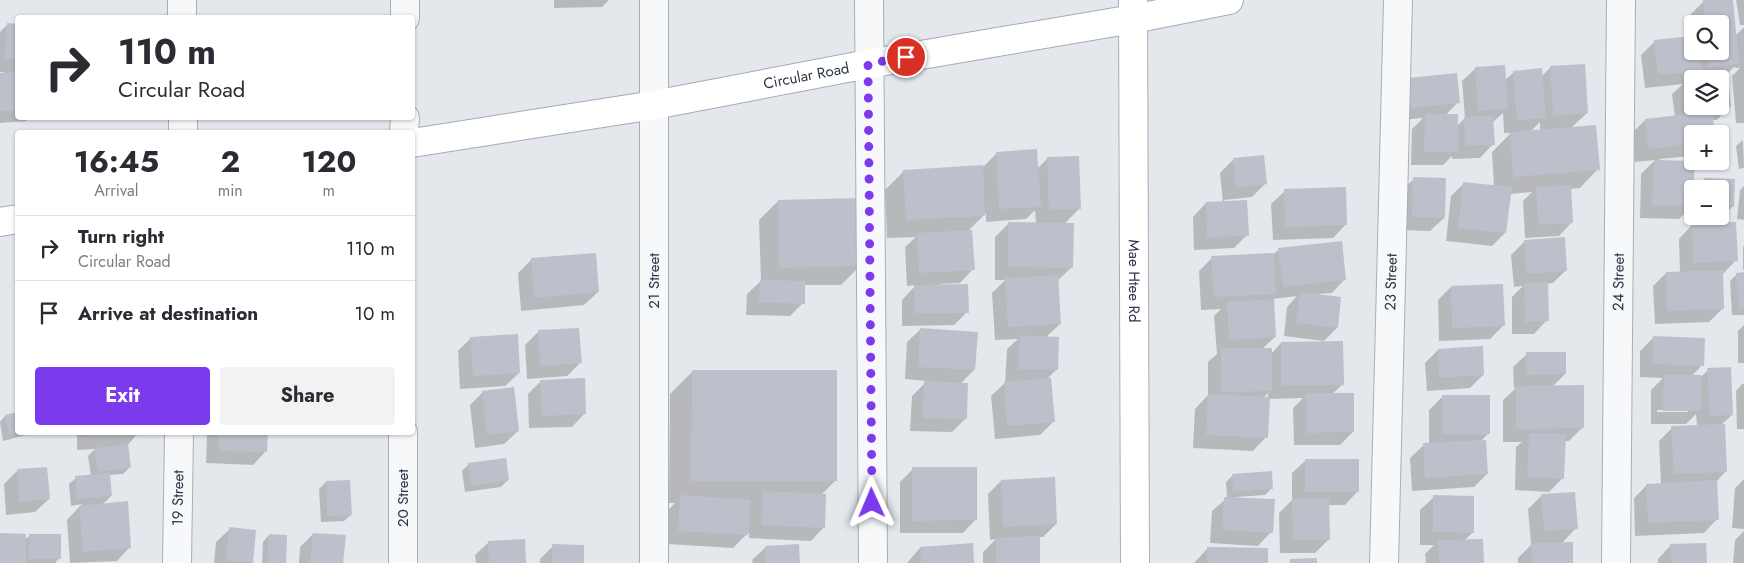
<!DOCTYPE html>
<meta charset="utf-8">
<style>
body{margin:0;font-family:Jost,sans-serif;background:#f2f2f3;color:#2b2b33;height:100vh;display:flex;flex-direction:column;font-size:19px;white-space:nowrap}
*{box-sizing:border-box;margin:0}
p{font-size:16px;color:#7c7c81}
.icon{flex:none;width:28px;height:28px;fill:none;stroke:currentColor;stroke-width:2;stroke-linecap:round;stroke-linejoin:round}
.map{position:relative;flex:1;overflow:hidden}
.sheet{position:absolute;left:15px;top:130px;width:400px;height:305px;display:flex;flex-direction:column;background:#fff;border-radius:5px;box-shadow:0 1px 4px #0004}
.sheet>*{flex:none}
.banner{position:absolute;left:15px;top:15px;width:400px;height:105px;border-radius:5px;box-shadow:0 1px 4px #0004;background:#fff;color:#2b2b33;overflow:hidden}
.tools{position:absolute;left:1684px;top:15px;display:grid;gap:10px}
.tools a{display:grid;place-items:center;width:45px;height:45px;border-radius:5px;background:#fff;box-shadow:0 1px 4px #0004;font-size:25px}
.pin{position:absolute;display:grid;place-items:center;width:42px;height:42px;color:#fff;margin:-21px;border:2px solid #fff;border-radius:50%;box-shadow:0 1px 5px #0007}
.me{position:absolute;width:55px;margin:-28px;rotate:359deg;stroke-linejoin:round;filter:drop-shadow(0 0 4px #0008)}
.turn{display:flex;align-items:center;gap:18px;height:105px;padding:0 20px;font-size:22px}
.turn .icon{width:65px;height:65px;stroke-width:2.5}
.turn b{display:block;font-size:35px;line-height:42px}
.eta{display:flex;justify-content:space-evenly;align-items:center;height:85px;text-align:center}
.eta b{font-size:30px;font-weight:700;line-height:35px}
.action{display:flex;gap:10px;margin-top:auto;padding:10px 20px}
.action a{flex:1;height:58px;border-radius:5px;background:#7c3aed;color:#fff;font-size:20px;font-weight:700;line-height:58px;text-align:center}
.action a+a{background:#f2f2f3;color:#2b2b33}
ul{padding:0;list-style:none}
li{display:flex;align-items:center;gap:15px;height:65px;padding:0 20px;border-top:1px solid #e1e1e2}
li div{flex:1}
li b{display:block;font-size:19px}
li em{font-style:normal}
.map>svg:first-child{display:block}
</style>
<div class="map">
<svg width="1744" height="563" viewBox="0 0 1744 563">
<rect width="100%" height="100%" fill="#e4e7ec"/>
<g fill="#0003" fill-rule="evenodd">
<path d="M554 0H609L602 7 554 8Z"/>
<path d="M1731 0 1735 36 1744 27V123H1736L1732 76 1740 68H1735V66L1724 77 1730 106 1717 120H1712L1692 134V156L1659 159 1692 189V216H1720V189H1695L1705 179 1733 180 1732 207 1719 220 1690 219 1691 207 1679 219 1640 218 1641 174 1655 160 1635 162 1632 133 1645 120 1675 117 1672 94 1683 84 1645 88 1641 55 1655 41 1692 38V51H1720V24H1692V37L1690 15 1704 1ZM1696 75V79H1720V106H1692V80L1690 81Z"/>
<path d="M1736 0H1744V25H1740Z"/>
<path d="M8 24 18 25V118H30L26 121 0 123V74L5 72H0V32Z"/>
<path d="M1551 67 1587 113 1571 128 1598 169 1580 188 1570 189 1572 222 1559 236 1525 238 1523 201 1532 192 1510 194 1505 233 1492 246 1446 241 1451 196 1464 183 1494 186 1492 152 1511 133H1504L1503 113 1493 122V144L1480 158 1452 159V156L1443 165H1411L1412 129 1423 118 1399 120 1409 79 1458 102 1445 116 1457 126 1465 118 1462 81 1476 68 1505 80 1514 72 1541 77ZM1540 122V131L1530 132Z"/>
<path d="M1743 140 1744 168 1739 169 1736 146Z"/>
<path d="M997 153 1037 169 1047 159 1079 209 1064 224 1072 267 1058 280 1060 324 1046 337 1056 370 1047 379 1054 421 1040 435 995 439 991 396 1005 383 1007 349 1018 339 995 340 992 293 1005 280H995V237L1009 223 1036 224 1035 210 1026 219 986 222V213L968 231 973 269 960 283 940 284 967 312 954 325 902 326V300L916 285 907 286 905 247 916 237 887 238 885 190 904 171 983 167Z"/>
<path d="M1233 160 1265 184 1252 197 1224 200 1247 235 1234 248 1194 250 1193 217 1206 203H1223L1220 173Z"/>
<path d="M1414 179 1444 218 1430 231 1399 230 1400 192Z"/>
<path d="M1744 186V220L1737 219 1740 190Z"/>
<path d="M1285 191 1346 224 1333 238 1273 240 1271 204Z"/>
<path d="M778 201 860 266 841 285H804L803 303 790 316 746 315 747 294 761 281 759 220Z"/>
<path d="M1692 225 1736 260 1723 274V308L1709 322 1655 324 1653 286 1666 273 1680 272 1679 239Z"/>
<path d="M1525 241 1566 270 1553 283 1546 284 1547 320 1534 334H1512V297L1523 286 1514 287 1511 255Z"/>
<path d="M1744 246V270H1743V247Z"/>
<path d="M1279 249 1345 279 1332 293 1318 294 1337 328 1324 341 1284 336 1287 307 1297 296 1273 299 1275 337 1262 349 1271 354 1281 343 1342 385 1332 394 1353 432 1340 445H1294L1293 408 1303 398 1268 399 1266 437 1253 451 1193 448 1195 409 1208 395V362L1217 354 1214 316 1221 309 1201 310 1199 271 1212 258 1274 254ZM1268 393V398H1263Z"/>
<path d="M531 260 598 292 584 305 521 311 518 273Z"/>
<path d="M1737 274H1744V315H1732L1730 281Z"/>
<path d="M1451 287 1504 325 1490 339 1439 341 1438 300Z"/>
<path d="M1744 325V363H1738V331Z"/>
<path d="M921 329 974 370 960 384 965 419 952 432 910 431 912 396 927 381 905 379 907 342Z"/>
<path d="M538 332 580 363 567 376 527 379 525 345Z"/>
<path d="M1654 337 1702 365 1691 377H1701L1708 370 1732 415 1721 425 1726 471 1716 482 1717 519 1704 533 1635 536 1634 498 1647 485 1661 484 1659 441 1672 428 1697 427 1696 414 1686 424H1651V390L1663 378 1640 377V351ZM1657 410H1688V412H1657Z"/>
<path d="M471 338 519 373 505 386 460 389 458 351Z"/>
<path d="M1438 350 1483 375 1470 388 1427 391 1425 363Z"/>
<path d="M1527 354 1565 374 1552 387 1582 428 1569 441H1564L1563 478 1549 492 1515 490 1516 447 1522 442H1503V400L1516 388H1514L1513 367Z"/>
<path d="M693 371 835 481 821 495 824 527 811 541 749 538V532L733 548 666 544 668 510 675 503H669L670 394Z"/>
<path d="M541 381 585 413 572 427 529 428 528 394Z"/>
<path d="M1742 384H1744V429H1737L1736 391Z"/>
<path d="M483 392 518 431 504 444 475 448 470 405Z"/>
<path d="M1442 397 1489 433 1481 441 1487 474 1474 487 1412 491 1410 458 1424 445 1429 444V410Z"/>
<path d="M5 416 18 432H38L3 441 0 422Z"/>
<path d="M77 432H139L127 446 130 467 123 474 109 475 111 496 102 505 130 547 117 561 70 563 67 520 82 504 71 506 69 484 76 478 91 476 88 456 95 449 77 450Z"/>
<path d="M207 432H266V451L253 465 206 463Z"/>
<path d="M1306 460 1358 491 1345 505H1328L1329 539 1315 553H1280L1279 513 1292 500V473Z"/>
<path d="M469 464 508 480 501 487 465 492 462 471Z"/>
<path d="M913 469 976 519 963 533H900V482Z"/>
<path d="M17 471 49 499 35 512 6 515 4 484Z"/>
<path d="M1232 476 1272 488 1265 495 1236 497 1271 532 1258 546 1210 543 1212 511 1227 498 1226 482Z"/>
<path d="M1744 479V529L1732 528 1735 488Z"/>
<path d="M1001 481 1056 524 1043 537H1038L1039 563H983V552L996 539 990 540 988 494Z"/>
<path d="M326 482 351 515 344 521 321 522 319 489Z"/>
<path d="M1541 496 1576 528 1561 544 1572 563H1518V558L1531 545 1528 509Z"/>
<path d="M1434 497 1473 532 1465 540 1482 563H1426L1425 554 1434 545H1420V510Z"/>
<path d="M230 529 255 531 252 563H214L216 542Z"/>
<path d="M1744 531V563H1733L1735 540Z"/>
<path d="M0 534 25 540 30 535 59 558 55 563H0Z"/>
<path d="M313 534 342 563H299L300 547Z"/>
<path d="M269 535 285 563H262L263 542Z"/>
<path d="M489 542 524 563H476L475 555Z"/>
<path d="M1671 545 1706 563H1658V559Z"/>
<path d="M553 546 583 563H540V559Z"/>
<path d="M766 547 799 563H753L752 560Z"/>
<path d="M920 548 973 563H907Z"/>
<path d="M1208 548 1267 563H1194Z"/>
</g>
<g fill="#bbc0ca">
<path d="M1703 0H1733L1739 64 1709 67 1708 51H1720V24H1705Z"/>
<path d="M7 23 18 24V59L5 58Z"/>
<path d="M1692 36V51H1700L1702 71 1658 75 1654 40Z"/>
<path d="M1585 64 1588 113 1553 116 1550 66Z"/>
<path d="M1505 65 1508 109 1478 111 1475 67Z"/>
<path d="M1542 68 1546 118 1517 120 1513 71Z"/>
<path d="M18 72V110L0 111V73Z"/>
<path d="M1457 73 1460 103 1411 108 1408 78Z"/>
<path d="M1728 75 1731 107 1689 111 1685 80 1692 79V106H1720V79L1708 77Z"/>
<path d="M1712 111 1715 134H1692V144L1648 149 1645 119Z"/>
<path d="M1425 114H1458V152H1424Z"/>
<path d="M1493 115 1495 145 1465 146 1464 117Z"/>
<path d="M1596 125 1600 170 1513 177 1510 132Z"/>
<path d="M1037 149 1041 207 999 209 996 152Z"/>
<path d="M1264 155 1267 184 1236 188 1233 158Z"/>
<path d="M1079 156 1081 209 1049 210 1047 157Z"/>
<path d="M1654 160 1695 161 1692 206H1652Z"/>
<path d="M983 165 985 216 906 220 903 170Z"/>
<path d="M1413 177 1446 178 1445 218 1412 217Z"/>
<path d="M1704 178 1735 179 1734 207H1720V189H1704Z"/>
<path d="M1463 182 1512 187 1506 233 1458 228Z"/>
<path d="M1571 185 1573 223 1538 225 1536 187Z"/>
<path d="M1346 187 1347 225 1285 227 1284 189Z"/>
<path d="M860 198 861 266 779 268 778 200Z"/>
<path d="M1247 200 1249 236 1207 237 1206 202Z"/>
<path d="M1008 222 1074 223 1073 268 1008 267Z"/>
<path d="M1736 222 1738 261 1693 263 1692 224Z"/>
<path d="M972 230 975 270 919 273 917 233Z"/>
<path d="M1565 237 1567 271 1526 274 1524 240Z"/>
<path d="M1342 241 1346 280 1283 287 1278 248Z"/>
<path d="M596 253 599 292 534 298 531 258Z"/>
<path d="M1274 253 1276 294 1214 297 1211 256Z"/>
<path d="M1723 270 1724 309 1667 311 1666 272Z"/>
<path d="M1744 272V309H1739L1736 273Z"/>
<path d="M1058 275 1061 324 1008 327 1005 278Z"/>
<path d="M760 280 805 281V304L759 302Z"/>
<path d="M1548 282 1549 321 1525 322 1524 283Z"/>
<path d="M968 284 969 313H915L914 285Z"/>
<path d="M1503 284 1505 326 1452 328 1451 286Z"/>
<path d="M1300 292 1341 297 1338 328 1296 323Z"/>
<path d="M1274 299 1276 337 1229 340 1227 302Z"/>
<path d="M579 328 582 363 540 366 538 330Z"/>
<path d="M920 328 978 332 975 370 918 367Z"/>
<path d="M518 334 520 373 473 376 470 337Z"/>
<path d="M1020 335 1059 337 1058 370 1018 369Z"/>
<path d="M1653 336 1705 338 1704 366 1653 364Z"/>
<path d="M1343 341 1344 385 1281 386V342Z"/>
<path d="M1483 346 1484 375 1439 378 1438 349Z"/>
<path d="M1221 348H1272V391L1221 392Z"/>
<path d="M1526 352H1566V374L1526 375Z"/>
<path d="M1731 367 1733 415 1710 416 1707 368Z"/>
<path d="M692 370H837V481H691Z"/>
<path d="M1664 375H1701V411H1663Z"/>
<path d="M585 378 586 414 542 416 540 380Z"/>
<path d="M1051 378 1055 422 1007 426 1004 382Z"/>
<path d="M924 381 968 383 967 419 923 418Z"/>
<path d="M1584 385V428L1516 429V386Z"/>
<path d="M514 387 519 431 487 435 482 391Z"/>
<path d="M1306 393H1354V432L1306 433Z"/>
<path d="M1208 394 1270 397 1268 438 1206 435Z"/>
<rect x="1442" y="395" width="48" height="39"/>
<path d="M18 412V433L9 435 5 415Z"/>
<path d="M1725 424 1727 472 1674 474 1671 426Z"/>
<path d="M90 432H140V435L90 437Z"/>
<path d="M219 432H268L267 452 219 451Z"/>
<path d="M1529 433 1566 434 1564 479 1527 477Z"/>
<path d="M1486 440 1488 474 1425 478 1423 443Z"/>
<path d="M128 444 131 467 98 472 94 448Z"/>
<path d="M506 458 509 480 471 486 468 463Z"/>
<rect x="1305" y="459" width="54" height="33"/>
<path d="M47 467 50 499 19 502 17 469Z"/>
<path d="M912 467H977V520L912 521Z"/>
<path d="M1272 471 1273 489 1233 492 1232 474Z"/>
<path d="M110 473 112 496 77 499 75 476Z"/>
<path d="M1055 477 1057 524 1003 527 1001 480Z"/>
<path d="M350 480 352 515 327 516 326 481Z"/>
<path d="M1717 480 1719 520 1648 523 1646 484Z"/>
<path d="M763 491 826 494 825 528 761 525Z"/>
<path d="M1575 492 1578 529 1544 531 1541 494Z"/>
<path d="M680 495 751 500 748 535 678 531Z"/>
<path d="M1433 495 1474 496V533L1433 532Z"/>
<path d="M1224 497 1275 499 1273 533 1222 530Z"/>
<path d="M1329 498 1330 540H1293L1292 499Z"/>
<path d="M128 501 131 548 83 552 79 506Z"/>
<path d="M229 527 256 530 253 563 226 561Z"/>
<path d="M0 533 26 534V563H0Z"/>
<path d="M313 533 346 535 343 563H310Z"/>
<rect x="29" y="534" width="32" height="25"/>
<path d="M269 534 287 535 286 563H267Z"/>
<path d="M1040 536V563H996V538Z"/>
<path d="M525 539 526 563H489L488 541Z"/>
<path d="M1483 539 1484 563H1439L1438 540Z"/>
<path d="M1573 542V563H1532L1531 543Z"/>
<path d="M973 543 974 563H921L920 547Z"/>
<path d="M1706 543 1707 563H1671L1670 544Z"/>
<path d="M552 544 584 545V563H552Z"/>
<path d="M799 544 800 563H766L765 546Z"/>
<path d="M1207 547 1268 548V563H1207Z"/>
<path d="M1317 558V563H1290V559Z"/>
</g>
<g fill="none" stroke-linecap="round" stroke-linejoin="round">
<g stroke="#a9aeb7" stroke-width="30">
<g id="street">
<path d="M182 0V18"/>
<path d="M869 0 873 563"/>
<path d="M405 18V0"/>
<path d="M183 118V132"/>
<path d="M404 132 405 118"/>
<path id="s1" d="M177 563 179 432"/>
<path d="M403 563V432"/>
<path d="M654 563V0"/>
<path id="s2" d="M1384 563 1398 0"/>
<path id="s3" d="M1616 563 1621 0"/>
</g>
</g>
<g stroke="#a9aeb7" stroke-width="30">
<g id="secondary">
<path id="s4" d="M1133 0 1135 563"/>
</g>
</g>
<g stroke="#a3abb8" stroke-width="30">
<g id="primary">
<path id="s5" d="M412 143 654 105 868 64 1133 19 1229 0"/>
<path d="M0 222 18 219"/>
</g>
</g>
<use href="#street" stroke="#f7f8fa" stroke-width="28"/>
<use href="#secondary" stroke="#fff" stroke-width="28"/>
<use href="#primary" stroke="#fff" stroke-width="28"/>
</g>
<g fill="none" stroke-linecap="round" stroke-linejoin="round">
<path stroke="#7c3aed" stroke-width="9" stroke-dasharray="0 16.2" d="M872 503 868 64 906 57"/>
</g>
<g text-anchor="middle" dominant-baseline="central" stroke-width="4" stroke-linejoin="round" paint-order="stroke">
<g font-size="15" fill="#2b3445" stroke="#f4f6f9">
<text stroke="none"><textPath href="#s5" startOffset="400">Circular Road</textPath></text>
<text transform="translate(654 281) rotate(-90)">21 Street</text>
<text stroke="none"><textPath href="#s3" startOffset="281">24 Street</textPath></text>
<text stroke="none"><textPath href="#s4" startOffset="281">Mae Htee Rd</textPath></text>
<text stroke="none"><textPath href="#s2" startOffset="281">23 Street</textPath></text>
<text stroke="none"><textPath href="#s1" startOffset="65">19 Street</textPath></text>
<text transform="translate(403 498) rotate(-90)">20 Street</text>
</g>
</g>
</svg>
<div class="tools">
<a><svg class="icon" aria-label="search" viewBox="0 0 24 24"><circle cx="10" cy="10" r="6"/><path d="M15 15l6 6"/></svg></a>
<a><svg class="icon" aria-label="layers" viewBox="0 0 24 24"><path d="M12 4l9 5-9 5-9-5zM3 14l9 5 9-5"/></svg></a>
<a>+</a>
<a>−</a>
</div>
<div class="pin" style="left:906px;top:57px;background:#d93025"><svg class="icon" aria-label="arrive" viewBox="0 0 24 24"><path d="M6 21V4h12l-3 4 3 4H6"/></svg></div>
<svg class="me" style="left:872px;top:503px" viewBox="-20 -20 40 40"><path d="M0-17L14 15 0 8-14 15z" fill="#7c3aed" stroke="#fff" stroke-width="4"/></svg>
<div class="banner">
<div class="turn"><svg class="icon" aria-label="right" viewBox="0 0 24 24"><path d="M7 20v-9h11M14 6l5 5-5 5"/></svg><div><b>110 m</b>Circular Road</div></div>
</div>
<section class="sheet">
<div class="eta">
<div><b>16:45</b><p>Arrival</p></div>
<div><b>2</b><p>min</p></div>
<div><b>120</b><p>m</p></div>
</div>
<ul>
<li><svg class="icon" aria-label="right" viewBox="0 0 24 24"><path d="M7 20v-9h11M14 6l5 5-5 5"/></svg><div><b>Turn right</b><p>Circular Road</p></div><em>110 m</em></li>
<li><svg class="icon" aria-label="arrive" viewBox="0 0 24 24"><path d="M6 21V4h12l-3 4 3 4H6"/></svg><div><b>Arrive at destination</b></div><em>10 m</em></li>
</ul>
<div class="action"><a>Exit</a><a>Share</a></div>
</section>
</div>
